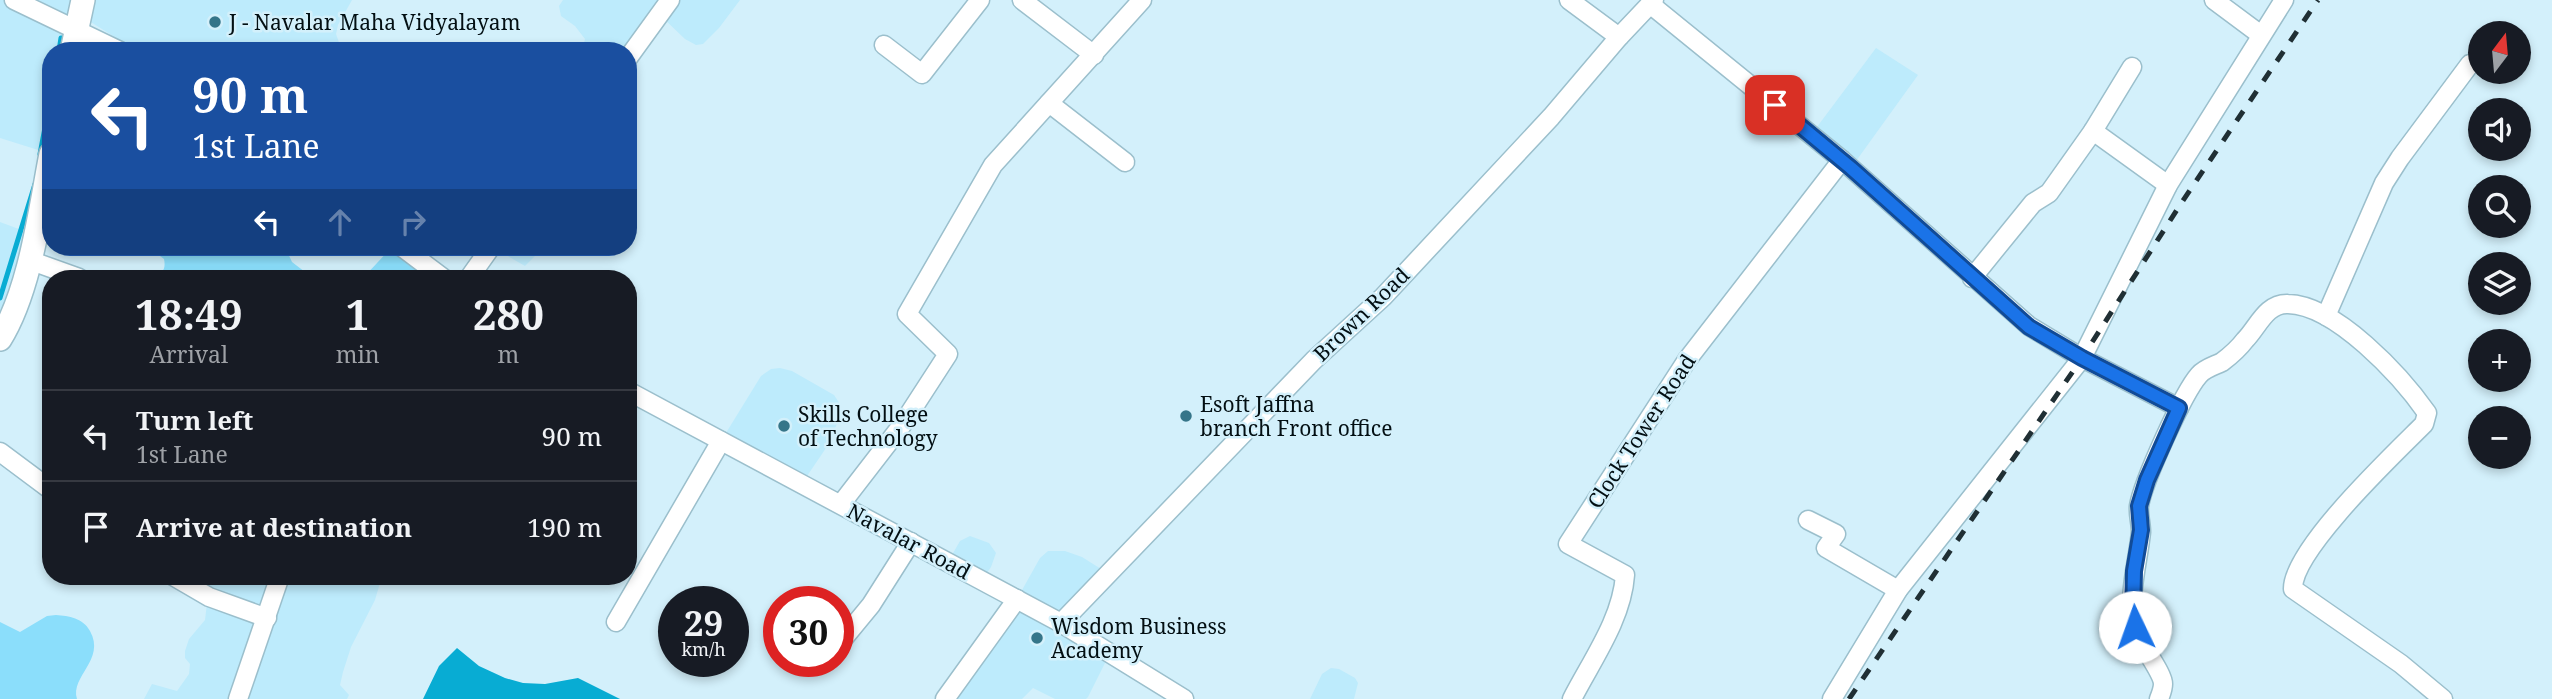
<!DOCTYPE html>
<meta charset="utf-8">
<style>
body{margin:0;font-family:"Noto Serif",serif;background:#20242c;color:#f1f3f6;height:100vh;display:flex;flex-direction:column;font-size:26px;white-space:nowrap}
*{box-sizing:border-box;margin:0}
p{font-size:23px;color:#9ea1a6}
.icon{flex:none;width:38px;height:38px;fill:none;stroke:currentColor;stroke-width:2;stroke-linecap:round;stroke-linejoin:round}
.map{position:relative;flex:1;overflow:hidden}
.sheet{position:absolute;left:42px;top:270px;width:595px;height:315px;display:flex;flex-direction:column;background:#171b24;border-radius:28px;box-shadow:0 4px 10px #0003}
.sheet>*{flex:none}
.top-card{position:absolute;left:42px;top:42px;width:595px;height:214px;border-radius:28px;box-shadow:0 4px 10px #0003;background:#1a4fa0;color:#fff;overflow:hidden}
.needle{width:46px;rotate:16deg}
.fabs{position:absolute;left:2468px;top:21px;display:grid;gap:14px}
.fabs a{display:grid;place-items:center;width:63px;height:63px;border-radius:50%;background:#171b24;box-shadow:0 4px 10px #0003;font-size:35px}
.speed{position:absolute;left:658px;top:586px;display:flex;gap:14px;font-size:35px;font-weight:700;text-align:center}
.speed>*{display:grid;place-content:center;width:91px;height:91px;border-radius:50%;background:#171b24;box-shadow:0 4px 10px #0003;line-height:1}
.speed small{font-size:18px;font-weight:400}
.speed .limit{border:10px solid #d22;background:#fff;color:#111}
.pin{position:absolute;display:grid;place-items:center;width:60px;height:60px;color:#fff;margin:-30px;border-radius:14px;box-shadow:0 4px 10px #0006}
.me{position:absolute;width:77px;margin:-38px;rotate:357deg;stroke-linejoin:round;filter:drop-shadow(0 0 5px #0008)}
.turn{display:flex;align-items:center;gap:24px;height:147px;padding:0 35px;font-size:32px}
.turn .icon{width:91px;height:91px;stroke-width:2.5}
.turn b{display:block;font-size:49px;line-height:60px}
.lanes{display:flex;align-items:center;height:66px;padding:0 35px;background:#0003;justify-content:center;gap:35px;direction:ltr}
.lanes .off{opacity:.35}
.eta{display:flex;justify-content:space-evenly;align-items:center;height:119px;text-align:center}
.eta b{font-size:42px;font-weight:700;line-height:49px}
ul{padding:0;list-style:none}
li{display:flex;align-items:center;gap:21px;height:91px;padding:0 35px;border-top:2px solid #363941}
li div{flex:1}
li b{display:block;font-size:26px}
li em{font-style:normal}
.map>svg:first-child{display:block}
</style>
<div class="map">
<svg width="2552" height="699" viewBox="0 0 2552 699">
<rect width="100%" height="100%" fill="#d3f0fb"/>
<g fill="#bdebfc">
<path d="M0 0H83L72 51H51V154L0 138Z"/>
<path d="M92 0H352L338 25 336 34 342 51H137L86 19Z"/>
<path d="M563 0H740L719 28 703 44 696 45 685 39 660 15 628 51H582L585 39 575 26 561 16 559 6Z"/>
<path d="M1876 48 1918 75 1851 168 1811 135Z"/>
<path d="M0 222 35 235 0 339Z"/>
<path d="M492 247H544L525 266Z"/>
<path d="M780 368 792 371 834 395 840 404 842 413 826 448 801 485 721 441 761 376 771 369Z"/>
<path d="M970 536 989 543 996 553 991 567 982 580 948 562 960 541Z"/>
<path d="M1048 551H1065L1082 557 1109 574 1061 623 1110 653 1088 697 1086 699H1055L1033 688 1022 699H945L1017 599 1040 558Z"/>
<path d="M173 576H382L375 600 351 647 343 672 340 685 349 695 347 699H144L152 684 177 691 189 674 190 664 185 658V651L189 639 205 620 207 603Z"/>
<path d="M1331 668 1339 669 1355 678 1358 683 1354 699H1310L1322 674Z"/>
</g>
<g fill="#8bdefb">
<path d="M148 247H285L292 262 305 272 321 271 330 278H154C163 273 166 269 164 259Z"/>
<path d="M392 247H402L443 278H363Z"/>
<path d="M56 615C69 616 83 618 90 631 106 660 70 676 77 699H0V622L20 632 47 616Z"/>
</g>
<path fill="#08acd3" d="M457 648 479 666 505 678 523 683 545 684 578 678 620 699H423L439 666Z"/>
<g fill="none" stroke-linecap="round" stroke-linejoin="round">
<g stroke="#08acd3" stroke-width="5">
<path d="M59 51 61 38"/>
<path d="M40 154 51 96"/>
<path d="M0 298 35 184"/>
</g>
<g stroke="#9bbfcc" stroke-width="21">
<g id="minor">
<path d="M14 0 120 51"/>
<path d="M1022 0 1094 55"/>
<path d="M1569 0 1619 37"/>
<path d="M2214 0 2261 35"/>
<path d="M1650 4 1842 160 2029 326 2082 358 2179 408"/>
<path d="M884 45 922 74 980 0"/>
<path d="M628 58 670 0"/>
<path d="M1049 103 1125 162"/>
<path d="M2093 131 2168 185"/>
<path d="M402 247 443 278"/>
<path d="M29 260 79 278"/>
<path d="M469 278 491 247"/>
<path d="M1972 278 2033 203 2049 193 2093 131 2132 67"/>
<path d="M2326 316 2384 183 2400 158 2470 64"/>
<path d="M628 391 1061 623 1184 699"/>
<path d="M0 452 51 490"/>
<path d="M841 504 902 425 948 354 907 314 993 165 1142 0"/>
<path d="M1808 520 1836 534 1826 548 1898 590"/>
<path d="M173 576 209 597 267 618"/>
<path d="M616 622 721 441"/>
<path d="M1061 623 1314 360 1383 297 1551 117 1619 37 1654 0"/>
<path d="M838 645 871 605 911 542"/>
<path d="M238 699 280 576"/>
<path d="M945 699 1017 599"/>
<path d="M1572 699C1592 660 1622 619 1625 575L1568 544 1687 360 1842 160"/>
<path d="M1832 699 1898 590 2082 358 2168 185 2284 0"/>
<path d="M2159 699C2161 694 2163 689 2163 684 2163 672 2139 644 2135 627 2127 596 2138 563 2141 532 2141 523 2138 514 2139 506 2143 482 2183 393 2199 375 2205 368 2214 366 2222 362 2230 356 2239 348 2245 340 2258 327 2266 303 2288 304 2336 305 2401 376 2427 413L2424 424C2394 454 2292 550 2293 589L2401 664 2443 699"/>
</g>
</g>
<g stroke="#9bbfcc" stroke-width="26">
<g id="major">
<path d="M72 51 83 0"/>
<path d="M0 339C30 291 40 211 51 154"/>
</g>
</g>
<use href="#minor" stroke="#fff" stroke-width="18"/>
<use href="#major" stroke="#fff" stroke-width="23"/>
<path stroke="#202f34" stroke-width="5" stroke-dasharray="12 12" stroke-linecap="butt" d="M1849 699 2082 358 2182 202 2318 0"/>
</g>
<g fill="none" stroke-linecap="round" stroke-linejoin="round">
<g stroke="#114b97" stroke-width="18">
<path id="route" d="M1775 105 1851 168 2029 327 2082 358 2179 408 2147 480 2139 506 2141 530 2134 571 2133 614 2135 627"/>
</g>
<use href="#route" stroke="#1a73e8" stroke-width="12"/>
</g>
<g fill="#357589" stroke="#d3f0fb" stroke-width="2.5">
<circle cx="215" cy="22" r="7"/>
<circle cx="1186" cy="416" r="7"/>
<circle cx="784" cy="426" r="7"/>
<circle cx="1037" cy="638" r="7"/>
</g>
<g text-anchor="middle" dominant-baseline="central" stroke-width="5" stroke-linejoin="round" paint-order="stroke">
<g font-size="21" fill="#030f13" stroke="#d3f0fb" text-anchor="start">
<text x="229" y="22">J - Navalar Maha Vidyalayam</text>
<text x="1200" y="404">Esoft Jaffna<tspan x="1200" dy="24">branch Front office</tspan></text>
<text x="798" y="414">Skills College<tspan x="798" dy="24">of Technology</tspan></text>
<text x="1051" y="626">Wisdom Business<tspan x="1051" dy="24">Academy</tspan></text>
</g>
<g font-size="21" fill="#030f13" stroke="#d3f0fb">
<text transform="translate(1361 314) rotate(-44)">Brown Road</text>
<text transform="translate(1641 431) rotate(-57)">Clock Tower Road</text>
<text transform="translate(909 541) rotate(28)">Navalar Road</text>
</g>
</g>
</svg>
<div class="fabs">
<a><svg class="needle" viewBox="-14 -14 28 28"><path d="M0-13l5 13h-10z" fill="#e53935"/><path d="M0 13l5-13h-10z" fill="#9ea1a6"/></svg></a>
<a><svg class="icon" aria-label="sound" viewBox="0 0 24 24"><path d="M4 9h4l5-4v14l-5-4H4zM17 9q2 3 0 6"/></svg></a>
<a><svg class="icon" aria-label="search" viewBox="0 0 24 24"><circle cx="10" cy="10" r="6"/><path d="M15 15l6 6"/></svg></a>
<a><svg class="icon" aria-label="layers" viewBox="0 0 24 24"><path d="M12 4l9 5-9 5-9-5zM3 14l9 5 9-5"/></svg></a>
<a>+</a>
<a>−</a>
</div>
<div class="speed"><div>29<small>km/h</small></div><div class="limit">30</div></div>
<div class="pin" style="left:1775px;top:105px;background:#d93025"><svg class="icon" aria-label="arrive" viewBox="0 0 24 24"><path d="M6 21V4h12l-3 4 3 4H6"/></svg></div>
<svg class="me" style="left:2135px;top:627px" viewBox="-20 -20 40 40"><circle r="19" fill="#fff"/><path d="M0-13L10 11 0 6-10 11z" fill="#1a73e8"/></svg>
<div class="top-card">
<div class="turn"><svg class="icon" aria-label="left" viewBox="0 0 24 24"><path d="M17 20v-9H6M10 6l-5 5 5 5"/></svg><div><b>90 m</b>1st Lane</div></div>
<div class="lanes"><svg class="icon" aria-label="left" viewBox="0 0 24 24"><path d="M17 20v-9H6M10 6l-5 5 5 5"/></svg><svg class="icon off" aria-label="ahead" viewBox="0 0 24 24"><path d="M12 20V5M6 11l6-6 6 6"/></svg><svg class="icon off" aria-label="right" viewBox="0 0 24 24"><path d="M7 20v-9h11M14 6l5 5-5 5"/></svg></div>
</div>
<section class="sheet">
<div class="eta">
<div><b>18:49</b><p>Arrival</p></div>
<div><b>1</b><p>min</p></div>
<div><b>280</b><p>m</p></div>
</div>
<ul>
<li><svg class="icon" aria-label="left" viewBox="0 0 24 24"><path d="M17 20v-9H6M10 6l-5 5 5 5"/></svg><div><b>Turn left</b><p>1st Lane</p></div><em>90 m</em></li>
<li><svg class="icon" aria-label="arrive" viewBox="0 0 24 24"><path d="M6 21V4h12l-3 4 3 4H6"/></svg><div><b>Arrive at destination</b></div><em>190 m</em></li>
</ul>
</section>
</div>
